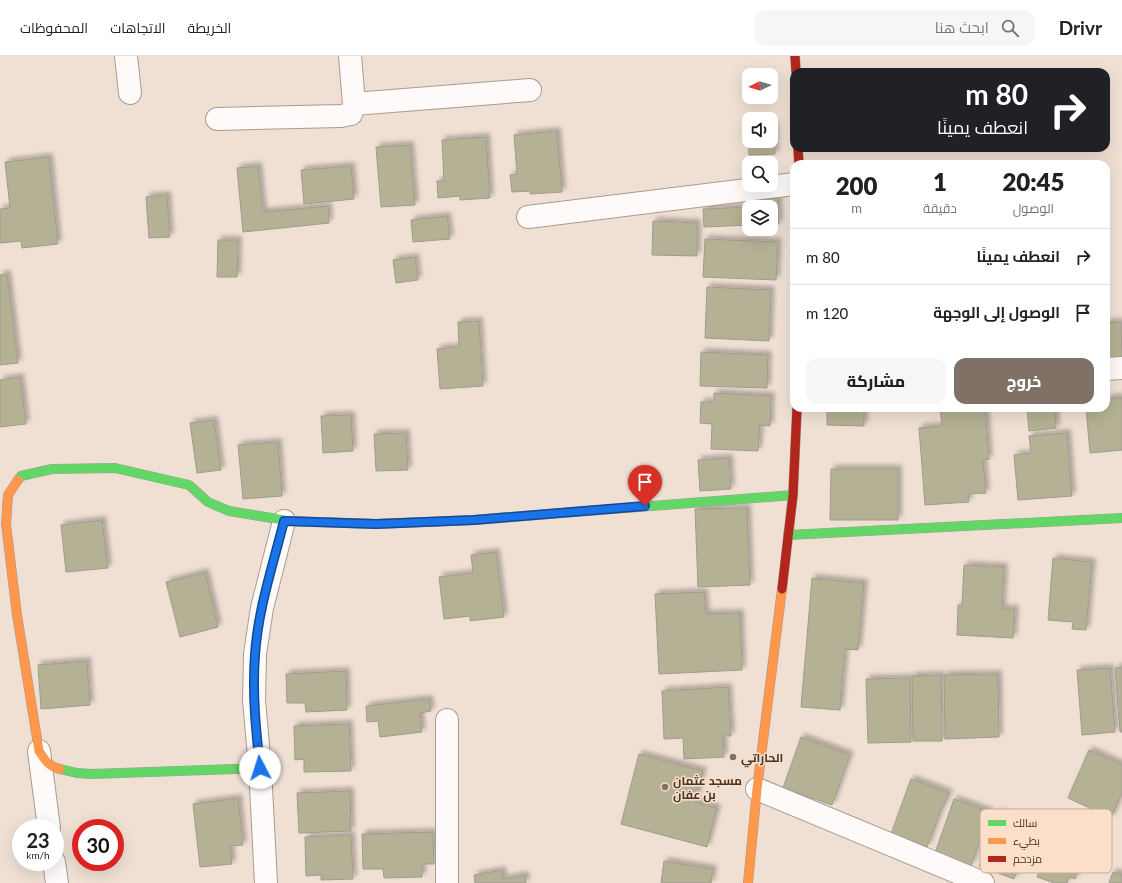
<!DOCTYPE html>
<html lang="ar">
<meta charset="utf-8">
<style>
body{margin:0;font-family:Lato,Cairo,sans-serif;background:#f6f6f6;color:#202124;direction:rtl;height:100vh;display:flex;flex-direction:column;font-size:15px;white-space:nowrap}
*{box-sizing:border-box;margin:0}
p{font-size:13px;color:#757577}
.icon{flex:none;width:22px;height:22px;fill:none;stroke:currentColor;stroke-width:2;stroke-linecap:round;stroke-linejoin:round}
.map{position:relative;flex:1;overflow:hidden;direction:ltr}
.panel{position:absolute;left:790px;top:104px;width:320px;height:252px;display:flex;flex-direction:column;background:#fff;border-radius:12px;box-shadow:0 4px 16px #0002;direction:rtl}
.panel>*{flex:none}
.hud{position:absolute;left:790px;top:12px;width:320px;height:84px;border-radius:12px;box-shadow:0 4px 16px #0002;direction:rtl;background:#202124;color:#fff;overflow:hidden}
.needle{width:26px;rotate:265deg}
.fabs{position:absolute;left:742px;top:12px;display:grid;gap:8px}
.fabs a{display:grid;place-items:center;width:36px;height:36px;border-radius:8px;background:#fff;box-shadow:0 4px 16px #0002;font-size:20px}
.speed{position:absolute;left:12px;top:763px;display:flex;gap:8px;font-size:20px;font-weight:700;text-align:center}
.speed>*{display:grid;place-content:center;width:52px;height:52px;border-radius:50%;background:#fff;box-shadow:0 4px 16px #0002;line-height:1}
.speed small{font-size:10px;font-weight:400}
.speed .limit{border:6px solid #d22;background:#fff;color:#111}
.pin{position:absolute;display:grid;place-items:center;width:34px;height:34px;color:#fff;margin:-41px -17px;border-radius:50% 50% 50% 0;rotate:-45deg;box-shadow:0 0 4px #0007}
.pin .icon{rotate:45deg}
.me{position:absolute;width:44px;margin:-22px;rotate:355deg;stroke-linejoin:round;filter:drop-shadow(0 0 3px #0008)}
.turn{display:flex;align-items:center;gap:14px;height:84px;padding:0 16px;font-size:18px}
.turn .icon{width:52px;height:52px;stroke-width:2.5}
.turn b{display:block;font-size:28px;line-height:34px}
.eta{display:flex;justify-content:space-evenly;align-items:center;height:68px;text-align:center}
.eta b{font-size:24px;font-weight:800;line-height:28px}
.button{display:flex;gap:8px;margin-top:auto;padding:8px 16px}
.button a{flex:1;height:46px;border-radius:12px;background:#807166;color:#fff;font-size:16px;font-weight:800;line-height:46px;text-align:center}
.button a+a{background:#f6f6f6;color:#202124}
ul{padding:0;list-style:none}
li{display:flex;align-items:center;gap:12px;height:56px;padding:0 16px;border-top:1px solid #e0e0e0}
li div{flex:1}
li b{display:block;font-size:15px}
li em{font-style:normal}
header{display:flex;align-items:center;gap:24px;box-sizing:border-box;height:56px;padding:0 20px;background:#fff;border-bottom:1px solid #e0e0e0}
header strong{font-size:19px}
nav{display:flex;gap:22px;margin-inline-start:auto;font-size:14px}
.search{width:280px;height:36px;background:#f6f6f6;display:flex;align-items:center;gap:10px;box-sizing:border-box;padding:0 14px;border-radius:12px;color:#757577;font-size:15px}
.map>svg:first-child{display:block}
</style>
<header>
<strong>Drivr</strong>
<div class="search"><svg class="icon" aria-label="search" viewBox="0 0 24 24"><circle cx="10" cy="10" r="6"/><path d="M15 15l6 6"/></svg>ابحث هنا</div>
<nav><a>الخريطة</a><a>الاتجاهات</a><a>المحفوظات</a></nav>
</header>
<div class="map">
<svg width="1122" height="827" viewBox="0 0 1122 827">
<defs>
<filter id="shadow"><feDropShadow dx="3.5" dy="-3.5" stdDeviation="2" flood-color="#0004"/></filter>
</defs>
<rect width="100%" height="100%" fill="#f0e0d4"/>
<g fill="#b4b194" stroke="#a09b8f" filter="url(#shadow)">
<path d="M771 69H774L775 98 749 99 748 71H749V85H771Z"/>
<path d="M557 75 562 136 530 138V135L512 136 510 119 517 118 514 79Z"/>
<path d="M486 81 490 142 460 144V140L438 142 437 125H444L442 84Z"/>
<path d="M410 89 415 149 381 151 376 91Z"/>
<path d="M49 101 58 188 22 192 21 185 0 187V153L10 152 5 106Z"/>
<path d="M258 110 263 156 328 150 329 167 243 176 237 112Z"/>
<path d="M351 110 354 143 304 148 301 114Z"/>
<path d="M167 139 170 181 149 182 146 141Z"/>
<path d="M778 140 779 168 771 169V151H749V169L704 171 703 153 751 151V141Z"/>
<path d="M447 160 450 183 413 186 411 164Z"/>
<path d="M653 165 697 167V200L652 199Z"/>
<path d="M705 183 778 186 776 224 703 221Z"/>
<path d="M218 184H238L237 221H217Z"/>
<path d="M415 201 418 224 396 227 393 204Z"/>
<path d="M7 218 18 307 0 309V219Z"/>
<path d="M707 231 771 234 769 285 705 282Z"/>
<path d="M479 265 483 330 440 333 437 293 459 291 458 266Z"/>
<path d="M1121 266 1122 302 1106 303V267Z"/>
<path d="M701 296 768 299 767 332 700 330Z"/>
<path d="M20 321 26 368 0 371V324Z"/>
<path d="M714 337 771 340 770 370 760 369 758 395 711 393 712 368 700 367 701 346H714Z"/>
<path d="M1122 341V394L1090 397 1086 352H1106V343Z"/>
<path d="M827 352H864V370L827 369Z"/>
<path d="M940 352H985L989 403 983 404 986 437 968 438 969 446 925 449 919 372 942 370Z"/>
<path d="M1027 352H1055L1056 372 1029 375Z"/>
<path d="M351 359 353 395 323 397 321 360Z"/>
<path d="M214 364 221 414 197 417 190 367Z"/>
<path d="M406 377 408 414 376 415 374 378Z"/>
<path d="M1067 377 1072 440 1018 444 1014 399 1031 397 1029 380Z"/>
<path d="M278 386 282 440 243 443 238 389Z"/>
<path d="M729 402 731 433 700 435 698 404Z"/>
<path d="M831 413H898V464H830Z"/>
<path d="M747 452 750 529 698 531 695 453Z"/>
<path d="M102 464 108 512 66 516 61 469Z"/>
<path d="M496 496 504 561 470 565V560L444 563 439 521 473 517 471 499Z"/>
<path d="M1053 502 1092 506 1086 574 1072 573 1073 566 1048 564Z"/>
<path d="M964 509 1004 511 1002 553H1015L1013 582 957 579 958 549H962Z"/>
<path d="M205 516 218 571 180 581 166 526Z"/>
<path d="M812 522 864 527 858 594 845 593 840 654 801 651Z"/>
<path d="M704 536 706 558 740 557 742 614 659 618 655 538Z"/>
<path d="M87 605 90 649 41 653 38 609Z"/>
<path d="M1122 611V676H1120L1115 612Z"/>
<path d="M1110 612 1115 676 1082 679 1077 614Z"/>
<path d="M346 615 347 654 306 656 305 647H287L286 618Z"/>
<path d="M998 618 999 681 945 683 944 619Z"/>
<path d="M941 619 942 685H913L912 620Z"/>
<path d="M910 622 911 686 868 687 866 623Z"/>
<path d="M728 631 731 680H723L724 701 684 703 683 682 664 683 662 635Z"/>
<path d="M429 643 431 655 420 657 422 676 380 681 378 665 367 666 366 650Z"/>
<path d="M349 668 351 715 304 716V703L295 704 294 670Z"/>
<path d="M801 681 850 699 832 749 783 732Z"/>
<path d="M1089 694 1122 709V737L1111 762 1068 742Z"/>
<path d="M639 698 703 715 695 746 717 752 707 791 621 768Z"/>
<path d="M911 723 949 737 943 751H942L927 791 891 778Z"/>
<path d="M350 735 351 775 299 777 297 737Z"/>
<path d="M238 742 243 789 230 790 232 808 200 811 193 748Z"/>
<path d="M954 743 990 756 971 810 935 797Z"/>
<path d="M998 756 1034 770 1014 823 979 810Z"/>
<path d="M1045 771 1083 785 1077 799 1083 801 1075 823 1069 821 1067 827H1054L1037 821 1049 787 1040 784Z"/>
<path d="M433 776 434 808H422V821L384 822 383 813H363L362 778Z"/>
<path d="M351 779 353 823 321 824V819L306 820 305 781Z"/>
<path d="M664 805 713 813 711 827H661Z"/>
<path d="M502 814 503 823 525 819 526 827H475L474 819Z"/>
<path d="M1113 816 1122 819V827H1109Z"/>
</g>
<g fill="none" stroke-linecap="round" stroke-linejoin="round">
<g stroke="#a89b91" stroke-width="24">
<g id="street">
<path d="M126 0 130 37"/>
<path d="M354 48 530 34"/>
<path d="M217 63 341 60 351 58 354 48 350 0"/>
<path d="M528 161 794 128"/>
<path d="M1106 313 1122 312"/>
<path d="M39 695 49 772"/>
<path d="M757 733 983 827"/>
<path d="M54 806 57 827"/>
<path d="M266 827 260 712 254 644 255 598 262 552 284 465"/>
<path d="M447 827V664"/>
</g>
</g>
<g stroke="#a89b91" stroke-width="10">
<g id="fast">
<path d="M18 424 21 420 52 413 115 412 189 429 208 446 229 455 290 465"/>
<path d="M587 455 793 439"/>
<path d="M788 479 1122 462"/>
<path d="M60 713 77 717 92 718 260 712"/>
</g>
</g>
<g stroke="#a89b91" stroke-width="10">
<g id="slow">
<path d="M18 424 8 439 6 468 17 559 39 695C45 704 49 711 60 713"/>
<path d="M290 465 376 468 474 464 587 455"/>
<path d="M748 827 757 733 782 533"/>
</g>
</g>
<g stroke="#a89b91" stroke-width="10">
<g id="jam">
<path d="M795 0 796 16"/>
<path d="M798 92 799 108"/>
<path d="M782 533 793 439 797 352"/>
</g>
</g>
<use href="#street" stroke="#fdfaf9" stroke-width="22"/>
<use href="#fast" stroke="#63d668" stroke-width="9"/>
<use href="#slow" stroke="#ff974d" stroke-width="9"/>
<use href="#jam" stroke="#b3261e" stroke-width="9"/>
</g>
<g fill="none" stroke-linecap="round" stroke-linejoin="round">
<g stroke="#114b97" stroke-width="10">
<path id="route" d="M260 712C256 674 252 637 255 599 258 553 273 509 284 465L376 468 474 464 645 450"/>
</g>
<use href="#route" stroke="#1a73e8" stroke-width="7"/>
</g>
<g fill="#807166" stroke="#fcdfc8" stroke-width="1.5">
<circle cx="733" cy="701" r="4"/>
<circle cx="665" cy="731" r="4"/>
</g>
<g text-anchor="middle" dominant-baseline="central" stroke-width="3" stroke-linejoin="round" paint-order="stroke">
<g font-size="12" font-weight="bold" fill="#44352a" stroke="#fcdfc8" text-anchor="start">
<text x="741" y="701">الحاراتي</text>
<text x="673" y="724">مسجد عثمان<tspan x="673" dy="14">بن عفان</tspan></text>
</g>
</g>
<rect x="980" y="753" width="132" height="64" rx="6" fill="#fcdfc8" stroke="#c5ac99" stroke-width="1"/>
<rect x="988" y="764" width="18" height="6" fill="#63d668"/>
<rect x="988" y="782" width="18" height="6" fill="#ff974d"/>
<rect x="988" y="800" width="18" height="6" fill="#b3261e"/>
<g font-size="11" fill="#44352a">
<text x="1013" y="771">سالك</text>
<text x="1013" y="789">بطيء</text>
<text x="1013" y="807">مزدحم</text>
</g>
</svg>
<div class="fabs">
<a><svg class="needle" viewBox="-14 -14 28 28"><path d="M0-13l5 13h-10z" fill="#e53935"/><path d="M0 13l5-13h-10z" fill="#757577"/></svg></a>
<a><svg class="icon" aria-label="sound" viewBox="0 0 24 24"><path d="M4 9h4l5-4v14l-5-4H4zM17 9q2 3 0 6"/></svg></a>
<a><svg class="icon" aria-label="search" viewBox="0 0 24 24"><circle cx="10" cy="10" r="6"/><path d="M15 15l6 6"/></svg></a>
<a><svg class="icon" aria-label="layers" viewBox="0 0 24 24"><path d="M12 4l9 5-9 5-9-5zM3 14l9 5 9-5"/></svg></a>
</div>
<div class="speed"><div>23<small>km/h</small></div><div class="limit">30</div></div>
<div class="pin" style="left:645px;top:450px;background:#d93025"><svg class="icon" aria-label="arrive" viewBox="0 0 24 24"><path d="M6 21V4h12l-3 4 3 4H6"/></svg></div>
<svg class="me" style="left:260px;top:712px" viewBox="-20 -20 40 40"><circle r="19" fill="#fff"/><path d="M0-13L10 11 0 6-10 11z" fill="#1a73e8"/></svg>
<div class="hud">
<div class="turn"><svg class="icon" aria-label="right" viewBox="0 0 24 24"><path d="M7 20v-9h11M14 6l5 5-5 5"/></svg><div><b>80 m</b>انعطف يمينًا</div></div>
</div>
<section class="panel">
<div class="eta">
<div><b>20:45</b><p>الوصول</p></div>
<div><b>1</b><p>دقيقة</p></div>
<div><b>200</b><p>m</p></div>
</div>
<ul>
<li><svg class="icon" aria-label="right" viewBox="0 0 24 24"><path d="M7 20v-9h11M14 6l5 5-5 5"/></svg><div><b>انعطف يمينًا</b></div><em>80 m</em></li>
<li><svg class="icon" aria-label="arrive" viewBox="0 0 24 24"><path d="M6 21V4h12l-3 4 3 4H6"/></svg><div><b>الوصول إلى الوجهة</b></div><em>120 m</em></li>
</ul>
<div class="button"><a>خروج</a><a>مشاركة</a></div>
</section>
</div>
